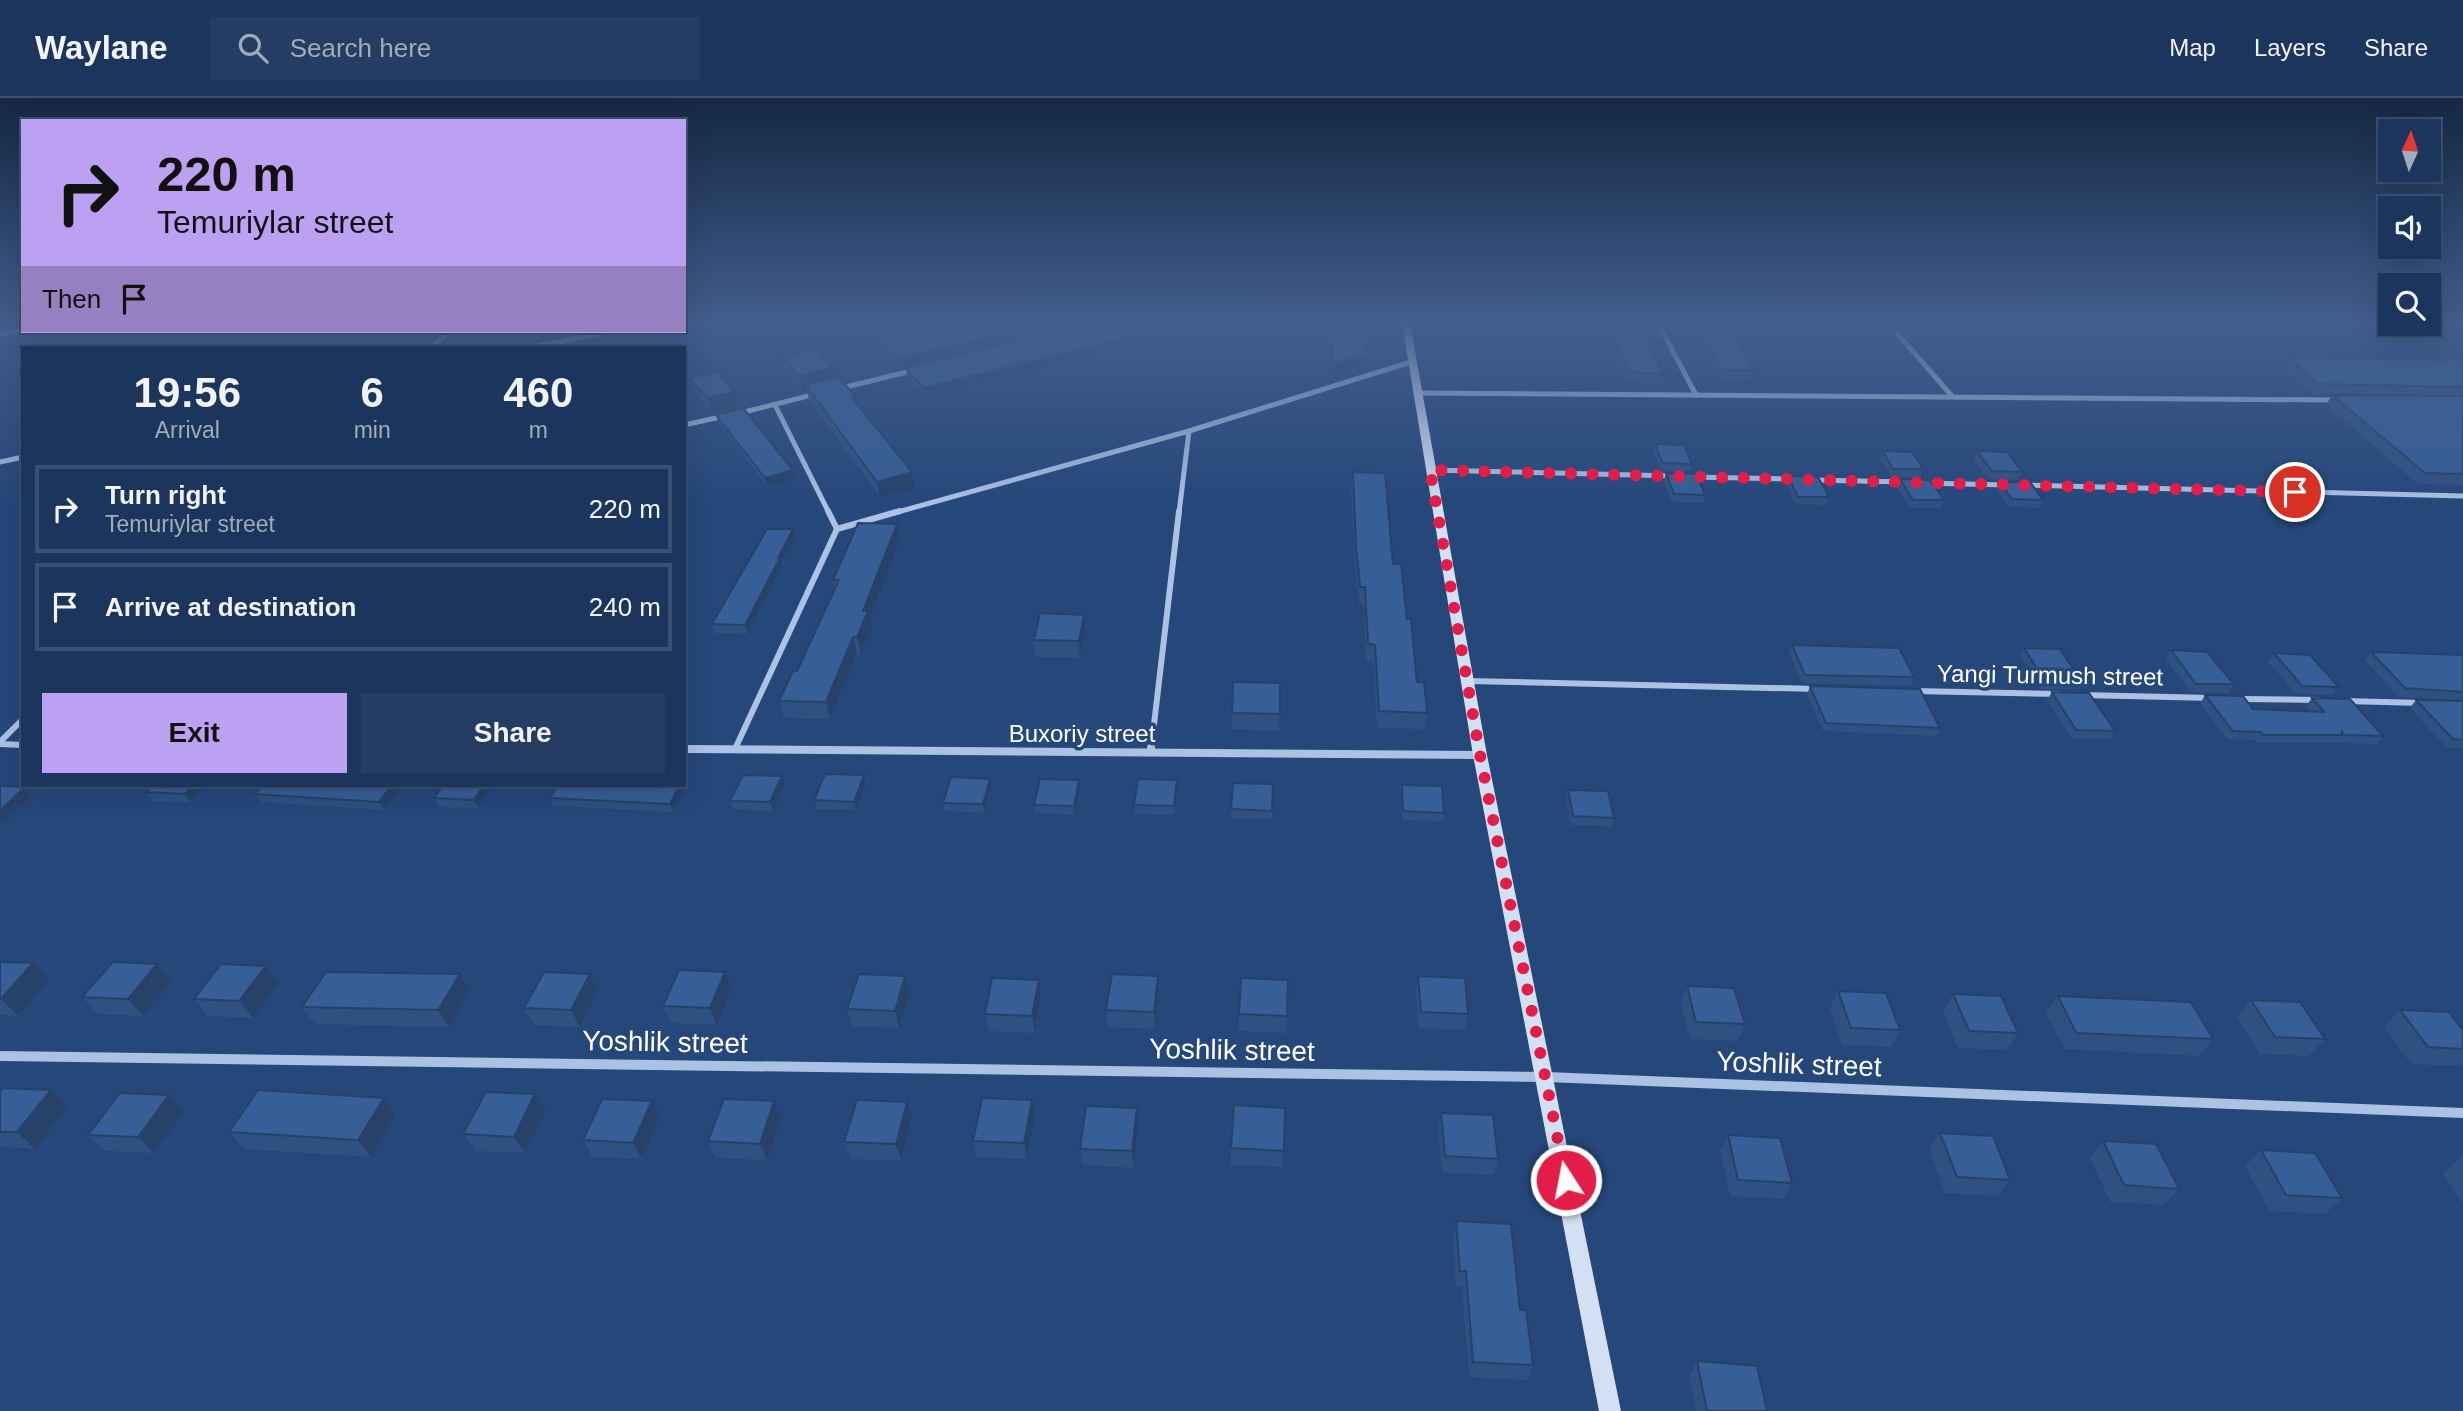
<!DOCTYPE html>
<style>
body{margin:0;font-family:Arial,sans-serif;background:#253d62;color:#f1f3f6;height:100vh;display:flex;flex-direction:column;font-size:26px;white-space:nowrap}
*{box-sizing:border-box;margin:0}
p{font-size:23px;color:#a0abbb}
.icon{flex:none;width:38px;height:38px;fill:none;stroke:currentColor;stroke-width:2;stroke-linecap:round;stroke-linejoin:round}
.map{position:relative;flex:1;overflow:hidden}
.side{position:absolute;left:21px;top:248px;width:665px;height:441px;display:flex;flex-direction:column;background:#1c355c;border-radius:0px;box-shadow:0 7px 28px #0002,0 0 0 2px #3a5072}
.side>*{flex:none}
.top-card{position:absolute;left:21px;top:21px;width:665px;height:214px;border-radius:0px;box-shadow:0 7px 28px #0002,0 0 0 2px #3a5072;background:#bca0f2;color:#111;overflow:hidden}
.needle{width:46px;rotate:3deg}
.fabs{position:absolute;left:2378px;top:21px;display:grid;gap:14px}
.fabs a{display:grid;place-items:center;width:63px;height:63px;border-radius:0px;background:#1c355c;box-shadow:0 7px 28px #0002,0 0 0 2px #3a5072;font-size:35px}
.pin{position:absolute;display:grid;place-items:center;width:60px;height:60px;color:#fff;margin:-30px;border:4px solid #fff;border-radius:50%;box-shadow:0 2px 7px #0007}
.me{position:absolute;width:77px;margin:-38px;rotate:349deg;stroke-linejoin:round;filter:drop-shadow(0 0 5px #0008)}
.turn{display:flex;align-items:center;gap:24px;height:147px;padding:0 21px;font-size:32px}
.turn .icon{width:91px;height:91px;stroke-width:2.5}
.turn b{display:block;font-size:49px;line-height:60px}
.then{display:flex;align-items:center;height:66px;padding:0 21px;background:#0003;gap:14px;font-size:26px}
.eta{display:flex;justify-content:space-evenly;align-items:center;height:119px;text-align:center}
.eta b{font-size:42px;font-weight:600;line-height:49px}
.primary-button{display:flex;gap:14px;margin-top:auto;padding:14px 21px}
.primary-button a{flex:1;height:80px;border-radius:0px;background:#bca0f2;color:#111;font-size:28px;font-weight:600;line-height:80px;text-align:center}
.primary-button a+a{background:#253d62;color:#f1f3f6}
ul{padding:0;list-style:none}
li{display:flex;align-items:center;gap:21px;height:88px;margin:0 14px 10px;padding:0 7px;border:4px solid #3a5072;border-radius:0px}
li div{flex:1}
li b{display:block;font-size:26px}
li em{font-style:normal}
header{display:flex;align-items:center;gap:42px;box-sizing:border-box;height:98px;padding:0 35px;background:#1c355c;border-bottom:2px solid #3a5072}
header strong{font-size:33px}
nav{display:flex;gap:38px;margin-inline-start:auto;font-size:24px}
.search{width:490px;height:63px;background:#253d62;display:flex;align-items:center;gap:18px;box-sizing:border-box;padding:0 24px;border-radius:0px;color:#a0abbb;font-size:26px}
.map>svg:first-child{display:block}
</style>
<header>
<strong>Waylane</strong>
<div class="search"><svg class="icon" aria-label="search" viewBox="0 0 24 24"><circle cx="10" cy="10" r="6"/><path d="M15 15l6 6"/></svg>Search here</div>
<nav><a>Map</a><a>Layers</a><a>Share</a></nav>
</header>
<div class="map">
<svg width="2463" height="1313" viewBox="0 0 2463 1313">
<rect width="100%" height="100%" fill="#26477a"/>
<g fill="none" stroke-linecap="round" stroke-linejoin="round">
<g stroke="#aac2e4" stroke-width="5">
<path d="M1658 225 1696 297"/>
<path d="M1888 225 1952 298"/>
<path d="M0 236 23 232"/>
<path d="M431 250 450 233"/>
<path d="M529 250 612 233"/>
<path d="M838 291 915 272"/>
<path d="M1416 295 2336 302"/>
<path d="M775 307 829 415"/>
<path d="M740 315 816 296"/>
<path d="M684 327 725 318"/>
<path d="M0 364 23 359"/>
<path d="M1430 372 1675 378"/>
<path d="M1690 379 1794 381"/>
<path d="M1812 382 1906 384"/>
<path d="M1924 385 2007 387"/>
<path d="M2022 387 2463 398"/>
<path d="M894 415 1189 333 1414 263"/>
<path d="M1179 415 1189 333"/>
</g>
<g stroke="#aac2e4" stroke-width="6">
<path d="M828 413 837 431"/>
<path d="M1468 583 1817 591"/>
<path d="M1913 593 2059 596"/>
<path d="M2081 597 2213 600"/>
<path d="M2239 601 2318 602"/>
<path d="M2344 603 2423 605"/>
<path d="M0 644 23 621"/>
<path d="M0 646 23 647"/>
<path d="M684 651 763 652"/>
<path d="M735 651 837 431 900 413"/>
<path d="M1151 652 1179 413"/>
</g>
<g stroke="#aac2e4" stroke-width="8">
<path d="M684 651 1480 657"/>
<path d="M1151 654V650"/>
</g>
<path stroke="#aac2e4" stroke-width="10" d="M0 958 1546 979 2463 1015"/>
<path fill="#d3e0f4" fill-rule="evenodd" d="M1402 225H1410L1487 657 1621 1313H1599L1473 657Z"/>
</g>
<g fill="#2f5181">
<path d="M952 225H1082L899 269 881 249 879 241Z"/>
<path d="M1094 225H1216L926 298 907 278 906 270Z"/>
<path d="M1603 225H1639L1663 276 1661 286 1626 284Z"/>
<path d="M1689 225H1727L1754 272 1751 282H1719Z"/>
<path d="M1843 225H1890L1896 232 1893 239 1852 238Z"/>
<path d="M1892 225H1962L1970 233 1967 241 1908 239Z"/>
<path d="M783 259 834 280 858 307 912 374 915 390 880 399 809 302 807 292 802 293 787 273Z"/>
<path d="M2288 260 2463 265V387L2418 386 2326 307 2332 297H2334H2313L2282 270Z"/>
<path d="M690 280 738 308 711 315 695 294Z"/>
<path d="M716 317 793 372 795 380 767 388 718 324Z"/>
<path d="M1655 346 1692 366 1690 373H1661L1654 353Z"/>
<path d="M1883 353 1923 371 1920 379 1891 378 1880 361Z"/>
<path d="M1977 353 2022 374 2018 382 1988 381 1974 361Z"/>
<path d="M1353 374 1393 466 1407 521 1417 584 1427 615 1425 631 1377 630 1373 563H1366L1364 506H1359L1355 464 1351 389Z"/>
<path d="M1666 375 1705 397 1703 405 1672 404 1664 383Z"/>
<path d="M1788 378 1829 399 1826 407 1795 406 1786 386Z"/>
<path d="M1900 381 1944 402 1941 410H1910L1897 389Z"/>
<path d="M1999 384 2043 402 2040 410 2009 409 1996 391Z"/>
<path d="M897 426 900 442 870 520 872 529 861 556H857L830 621 784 620 779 603 797 573 835 490 833 482Z"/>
<path d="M795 439 781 464 782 468 747 536 715 535 712 526Z"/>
<path d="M1084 517 1085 533 1080 560 1036 559 1034 542Z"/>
<path d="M1792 547 1914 579 1910 588 1802 585 1789 555Z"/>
<path d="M2024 550 2081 583 2077 591H2040L2020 558Z"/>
<path d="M2171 552 2234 586 2228 595 2191 594 2166 561Z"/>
<path d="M2371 554 2463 557V602L2399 599 2365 562Z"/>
<path d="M2274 555 2339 589 2333 597 2296 596 2268 564Z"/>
<path d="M1280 585 1279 633 1232 631V615Z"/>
<path d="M1810 588 1940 630 1936 638 1823 633 1807 597Z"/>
<path d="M2052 594 2115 633 2110 641 2071 640 2047 602Z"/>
<path d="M2205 597 2253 611 2310 613 2306 608 2312 600 2383 638 2377 646 2338 645 2336 644 2335 645H2258L2255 642 2227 641 2200 606Z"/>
<path d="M2416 602 2463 603V650H2447L2410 610Z"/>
<path d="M864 677 866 686 856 712 817 711 814 702Z"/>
<path d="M782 678 784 687 773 713 733 711 730 703Z"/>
<path d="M684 681 687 688 673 714 554 708 550 700 684 688Z"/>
<path d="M1177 682V691L1174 717 1134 716V707Z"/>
<path d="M1273 686 1272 721 1231 720V711Z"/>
<path d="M1402 687 1444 715 1443 723 1402 722 1401 695Z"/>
<path d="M152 688H206L191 704 152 703 146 694Z"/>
<path d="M402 688 384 712 261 704 255 696Z"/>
<path d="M493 688 478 710 439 709 434 700Z"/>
<path d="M991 689 984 715 945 713 943 705Z"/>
<path d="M1080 690 1075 717 1035 715 1034 707Z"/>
<path d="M1568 692 1614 720 1612 728 1571 727 1566 700Z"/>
<path d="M0 864 49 882 18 918 0 917Z"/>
<path d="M157 866 172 883 143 918 98 916 82 899Z"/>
<path d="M266 868 279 885 253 920 208 918 194 901Z"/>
<path d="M725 874 732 891 717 927 671 925 663 908Z"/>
<path d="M460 876 470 893 449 929 315 926 302 909Z"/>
<path d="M1158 878 1159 895 1155 931 1108 929 1106 912Z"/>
<path d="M1418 878 1468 916 1465 932 1418 930 1416 895Z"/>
<path d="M1039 882 1041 899 1035 935 988 933 985 916Z"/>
<path d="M1288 882 1286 935 1239 933V916Z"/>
<path d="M1687 888 1745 926 1738 943 1690 941 1681 905Z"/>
<path d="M598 893 580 929 534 927 524 910Z"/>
<path d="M1838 893 1900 932 1891 949 1842 947 1830 910Z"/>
<path d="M909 895 899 930 853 928 847 911Z"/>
<path d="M1953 896 2018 935 2007 952 1958 950 1943 913Z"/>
<path d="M2058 898 2213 941 2199 958 2065 951 2046 915Z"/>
<path d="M2251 902 2325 941 2309 958 2260 956 2237 919Z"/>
<path d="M2400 912 2463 932V966L2461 968 2411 966 2384 929Z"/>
<path d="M0 994 68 1009 35 1051 0 1049Z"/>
<path d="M535 996 546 1013 525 1055 475 1053 463 1036Z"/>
<path d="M169 997 184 1014 154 1055 105 1053 88 1037Z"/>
<path d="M384 1000 396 1017 371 1059 244 1051 229 1034Z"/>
<path d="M1285 1010 1283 1069 1231 1067V1050Z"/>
<path d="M1441 1015 1498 1061 1494 1077 1442 1075 1438 1032Z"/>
<path d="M660 1019 642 1061 592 1059 583 1042Z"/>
<path d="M1035 1019 1027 1061 977 1059 973 1043Z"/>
<path d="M781 1020 767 1062 716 1060 708 1043Z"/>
<path d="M912 1020 901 1063 850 1061 844 1044Z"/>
<path d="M1138 1027 1134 1070 1082 1067 1080 1051Z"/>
<path d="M1940 1035 2010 1082 1998 1098 1945 1095 1929 1051Z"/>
<path d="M1728 1037 1792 1085 1784 1101 1730 1098 1720 1054Z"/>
<path d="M2103 1043 2179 1091 2164 1107 2110 1104 2090 1059Z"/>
<path d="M2261 1052 2342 1100 2325 1116 2270 1113 2245 1068Z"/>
<path d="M2462 1058H2463V1105L2443 1075Z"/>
<path d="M1456 1123 1533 1267 1528 1282 1469 1279 1462 1189H1456L1453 1139Z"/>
<path d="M1697 1263 1767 1313H1696L1689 1278Z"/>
</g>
<g fill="#264269">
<path d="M1049 225H1082L899 269 898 261Z"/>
<path d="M1185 225H1216L926 298 924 290Z"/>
<path d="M1365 257V264L1332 274 1333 266Z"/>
<path d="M832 270 835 285 806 287 807 292 802 293 799 278Z"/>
<path d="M734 294 738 308 711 315 707 300Z"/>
<path d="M793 372 795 380 767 388 765 380Z"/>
<path d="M912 374 915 390 880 399 877 384Z"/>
<path d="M897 426 900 442 870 520 872 529 861 556 857 539 863 513Z"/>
<path d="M793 431 795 439 781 464 782 468 747 536 745 527 778 460Z"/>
<path d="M1084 517 1085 533 1080 560 1079 543Z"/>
<path d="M853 539 857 556 830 621 826 604Z"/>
<path d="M864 677 866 686 856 712 854 704Z"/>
<path d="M782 678 784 687 773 713 770 704Z"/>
<path d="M684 681 687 688 673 714 670 706 679 688H684Z"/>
<path d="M990 681 991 689 984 715 983 706Z"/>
<path d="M1079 682 1080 690 1075 717 1074 708Z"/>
<path d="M1177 682V691L1174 717V708Z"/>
<path d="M192 688H206L191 704 185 696Z"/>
<path d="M391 688H402L384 712 379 704Z"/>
<path d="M483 688H493L478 710 474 702Z"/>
<path d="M25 689 32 698 4 724 0 719V713Z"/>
<path d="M33 865 49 882 18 918 1 901Z"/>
<path d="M157 866 172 883 143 918 128 901Z"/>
<path d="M266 868 279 885 253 920 239 903Z"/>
<path d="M725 874 732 891 717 927 710 910Z"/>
<path d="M460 876 470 893 449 929 438 912Z"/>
<path d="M590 876 598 893 580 929 571 912Z"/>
<path d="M905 878 909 895 899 930 895 913Z"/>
<path d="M1158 878 1159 895 1155 931 1154 914Z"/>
<path d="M1039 882 1041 899 1035 935 1032 918Z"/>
<path d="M51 992 68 1009 35 1051 17 1034Z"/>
<path d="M535 996 546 1013 525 1055 514 1039Z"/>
<path d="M169 997 184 1014 154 1055 138 1039Z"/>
<path d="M384 1000 396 1017 371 1059 358 1042Z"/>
<path d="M1032 1002 1035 1019 1027 1061 1024 1045Z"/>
<path d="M652 1003 660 1019 642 1061 633 1045Z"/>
<path d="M774 1003 781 1020 767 1062 760 1046Z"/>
<path d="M907 1004 912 1020 901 1063 896 1046Z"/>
<path d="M1137 1010 1138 1027 1134 1070 1132 1053Z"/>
</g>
<g fill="#375e96" stroke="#264269" stroke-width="2">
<path d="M952 225H1049L898 261 879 241Z"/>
<path d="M1094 225H1185L924 290 906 270Z"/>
<path d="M1332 225H1362L1365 257 1333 266Z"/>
<path d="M1609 225H1639L1663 276 1629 274Z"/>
<path d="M1697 225H1727L1754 272H1721Z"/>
<path d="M1850 225H1890L1896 232 1855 231Z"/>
<path d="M1902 225H1962L1970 233 1910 232Z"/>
<path d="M816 251 832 270 799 278 783 259Z"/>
<path d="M2288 260 2459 262 2463 265V289L2319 286Z"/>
<path d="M718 274 734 294 707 300 690 280Z"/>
<path d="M839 279 856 299 852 300 912 374 877 384 806 287Z"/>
<path d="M2332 297 2463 298V376L2425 375Z"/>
<path d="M743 310 793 372 765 380 716 317Z"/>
<path d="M1655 346 1684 347 1692 366 1662 365Z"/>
<path d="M1883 353 1912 354 1923 371H1893Z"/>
<path d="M1977 353 2007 354 2022 374 1992 373Z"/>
<path d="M1353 374 1385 375 1393 466H1401L1407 521H1411L1417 584H1424L1427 615 1379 613 1375 547 1368 546 1365 489H1360L1356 448Z"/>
<path d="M1666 375 1696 376 1705 397 1674 396Z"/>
<path d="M1788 378 1818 379 1829 399H1798Z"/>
<path d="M1900 381 1930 382 1944 402H1913Z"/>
<path d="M1999 384H2030L2043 402 2012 401Z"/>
<path d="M858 425 897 426 863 513H868L857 539H853L826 604 779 603 793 573H797L839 482H833Z"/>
<path d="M767 431H793L778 460H780L745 527 712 526Z"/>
<path d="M1040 515 1084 517 1079 543 1034 542Z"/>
<path d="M1792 547 1899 550 1914 579 1805 577Z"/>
<path d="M2024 550 2060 551 2081 583 2044 582Z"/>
<path d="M2171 552 2207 554 2234 586H2196Z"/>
<path d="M2371 554 2463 557V594L2405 590Z"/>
<path d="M2274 555 2310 557 2339 589 2302 588Z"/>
<path d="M1233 584 1280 585V616L1232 615Z"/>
<path d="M1810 588 1920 591 1940 630 1826 625Z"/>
<path d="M2052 594 2089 595 2115 633 2076 632Z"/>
<path d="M2205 597 2243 598 2253 611 2324 614 2312 600 2350 601 2383 638 2344 637 2342 634V637H2263L2261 634 2233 633Z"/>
<path d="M2416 602 2463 603V642L2453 641Z"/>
<path d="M825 676 864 677 854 704 814 702Z"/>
<path d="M743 677 782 678 770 704 730 703Z"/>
<path d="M951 679 990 681 983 706 943 705Z"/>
<path d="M1040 681 1079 682 1074 708 1034 707Z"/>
<path d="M1138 681 1177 682 1174 708 1134 707Z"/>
<path d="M1233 685 1273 686 1272 713 1231 711Z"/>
<path d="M1402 687 1442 688 1444 715 1403 713Z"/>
<path d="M0 688 25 689 0 713Z"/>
<path d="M152 688H192L185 696 146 694Z"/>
<path d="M262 688H391L379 704 255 696Z"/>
<path d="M443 688H483L474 702 434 700Z"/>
<path d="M557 688H679L670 706 550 700Z"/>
<path d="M1568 692 1608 693 1614 720 1573 718Z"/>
<path d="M0 864 33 865 1 901H0Z"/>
<path d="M113 864 157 866 128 901 82 899Z"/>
<path d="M221 866 266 868 239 903 194 901Z"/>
<path d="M679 872 725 874 710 910 663 908Z"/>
<path d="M326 874 460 876 438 912 302 909Z"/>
<path d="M544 874 590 876 571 912 524 910Z"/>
<path d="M859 876 905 878 895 913 847 911Z"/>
<path d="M1112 876 1158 878 1154 914 1106 912Z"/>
<path d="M1418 878 1465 880 1468 916 1421 914Z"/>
<path d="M992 880 1039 882 1032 918 985 916Z"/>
<path d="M1241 880 1288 882 1287 918 1239 916Z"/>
<path d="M1687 888 1734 890 1745 926 1696 924Z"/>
<path d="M1838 893 1886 895 1900 932 1851 930Z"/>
<path d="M1953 896 2001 898 2018 935 1969 933Z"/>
<path d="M2058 898 2191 904 2213 941 2076 935Z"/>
<path d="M2251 902 2300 904 2325 941 2275 939Z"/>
<path d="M2400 912 2449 914 2463 932V951L2428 949Z"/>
<path d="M3 990 51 992 17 1034H0V994Z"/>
<path d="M258 992 384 1000 358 1042 229 1034Z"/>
<path d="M486 994 535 996 514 1039 463 1036Z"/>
<path d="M120 995 169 997 138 1039 88 1037Z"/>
<path d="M982 1000 1032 1002 1024 1045 973 1043Z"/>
<path d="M602 1001 652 1003 633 1045 583 1042Z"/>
<path d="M724 1001 774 1003 760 1046 708 1043Z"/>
<path d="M857 1002 907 1004 896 1046 844 1044Z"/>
<path d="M1234 1007 1285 1010 1284 1053 1231 1050Z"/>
<path d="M1086 1008 1137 1010 1132 1053 1080 1051Z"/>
<path d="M1441 1015 1493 1017 1498 1061 1445 1058Z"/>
<path d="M1940 1035 1993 1038 2010 1082 1957 1079Z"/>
<path d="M1728 1037 1780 1040 1792 1085 1738 1082Z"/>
<path d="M2103 1043 2156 1046 2179 1091 2124 1087Z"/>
<path d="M2261 1052 2315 1055 2342 1100 2286 1097Z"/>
<path d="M1456 1123 1511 1126 1520 1212H1526L1533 1267 1473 1264 1466 1173H1460Z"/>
<path d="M1697 1263 1757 1268 1767 1313H1707Z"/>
</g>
<linearGradient id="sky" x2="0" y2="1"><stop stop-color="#152743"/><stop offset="0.55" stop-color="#415e8d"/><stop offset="1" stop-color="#415e8d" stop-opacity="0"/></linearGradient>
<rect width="2463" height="408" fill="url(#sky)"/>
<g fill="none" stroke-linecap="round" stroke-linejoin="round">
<path stroke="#e11d48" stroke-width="12" stroke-dasharray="0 21.6" d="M1566 1082 1480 657 1430 372 2295 394"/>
</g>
<g text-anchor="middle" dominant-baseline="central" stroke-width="7" stroke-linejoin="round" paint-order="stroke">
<g font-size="24" fill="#fff" stroke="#26477a">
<text transform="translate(2050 577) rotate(1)">Yangi Turmush street</text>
<text x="1082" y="635">Buxoriy street</text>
</g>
<g font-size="28" fill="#fff" stroke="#26477a">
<text transform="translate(665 944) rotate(1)">Yoshlik street</text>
<text transform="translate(1232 952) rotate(1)">Yoshlik street</text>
<text transform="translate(1799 966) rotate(2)">Yoshlik street</text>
</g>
</g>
</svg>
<div class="fabs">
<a><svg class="needle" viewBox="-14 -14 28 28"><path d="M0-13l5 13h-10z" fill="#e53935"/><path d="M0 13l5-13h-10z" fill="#a0abbb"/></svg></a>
<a><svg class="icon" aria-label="sound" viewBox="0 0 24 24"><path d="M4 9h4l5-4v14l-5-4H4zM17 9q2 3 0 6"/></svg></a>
<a><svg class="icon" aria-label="search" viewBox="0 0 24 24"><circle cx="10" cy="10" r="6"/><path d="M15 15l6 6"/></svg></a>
</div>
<div class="pin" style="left:2295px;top:394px;background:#d93025"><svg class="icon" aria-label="arrive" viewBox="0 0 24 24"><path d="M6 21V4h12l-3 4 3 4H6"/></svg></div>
<svg class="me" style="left:1566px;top:1082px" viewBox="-20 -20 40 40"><circle r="17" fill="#e11d48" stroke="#fff" stroke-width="3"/><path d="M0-11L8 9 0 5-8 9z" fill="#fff"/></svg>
<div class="top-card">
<div class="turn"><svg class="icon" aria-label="right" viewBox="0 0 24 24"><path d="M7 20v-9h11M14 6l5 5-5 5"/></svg><div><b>220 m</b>Temuriylar street</div></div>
<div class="then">Then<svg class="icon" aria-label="arrive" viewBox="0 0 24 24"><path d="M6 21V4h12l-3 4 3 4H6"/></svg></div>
</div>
<section class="side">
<div class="eta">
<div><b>19:56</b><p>Arrival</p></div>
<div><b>6</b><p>min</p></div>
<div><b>460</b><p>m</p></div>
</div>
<ul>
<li><svg class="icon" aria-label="right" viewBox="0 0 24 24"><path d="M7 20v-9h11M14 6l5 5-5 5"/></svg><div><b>Turn right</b><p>Temuriylar street</p></div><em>220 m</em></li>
<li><svg class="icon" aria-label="arrive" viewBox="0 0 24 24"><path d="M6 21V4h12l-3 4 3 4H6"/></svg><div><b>Arrive at destination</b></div><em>240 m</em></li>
</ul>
<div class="primary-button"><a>Exit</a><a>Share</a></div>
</section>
</div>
